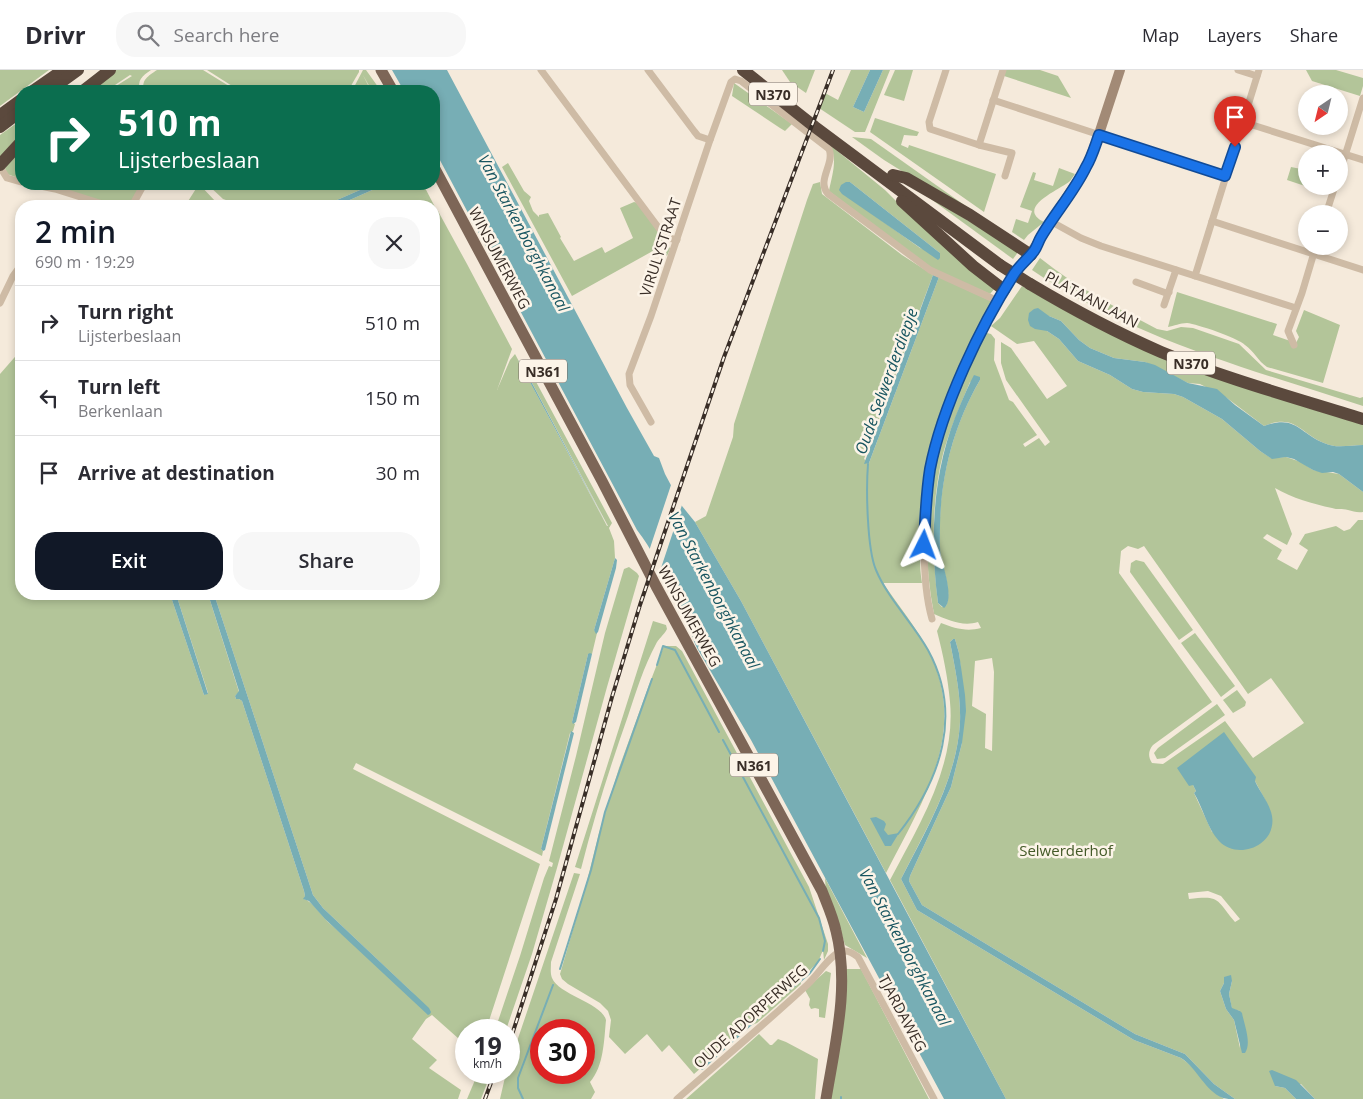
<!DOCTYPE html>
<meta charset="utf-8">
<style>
body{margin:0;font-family:"Open Sans",sans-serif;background:#f7f7f7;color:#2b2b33;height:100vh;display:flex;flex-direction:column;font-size:19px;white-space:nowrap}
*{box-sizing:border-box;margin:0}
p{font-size:16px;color:#7c7c81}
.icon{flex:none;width:28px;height:28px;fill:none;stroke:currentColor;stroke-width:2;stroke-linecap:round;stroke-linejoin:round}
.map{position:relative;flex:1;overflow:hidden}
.side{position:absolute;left:15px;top:130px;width:425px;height:400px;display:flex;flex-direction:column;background:#fff;border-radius:20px;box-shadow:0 2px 8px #0003}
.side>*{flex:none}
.top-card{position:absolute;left:15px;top:15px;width:425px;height:105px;border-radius:20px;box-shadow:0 2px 8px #0003;background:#0b6e4f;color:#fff;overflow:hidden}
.needle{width:32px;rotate:215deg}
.fabs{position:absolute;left:1298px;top:15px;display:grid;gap:10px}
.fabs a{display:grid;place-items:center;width:50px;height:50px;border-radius:50%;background:#fff;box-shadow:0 2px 8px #0003;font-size:25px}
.speed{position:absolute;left:455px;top:949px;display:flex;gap:10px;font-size:25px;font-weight:700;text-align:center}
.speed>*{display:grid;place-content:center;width:65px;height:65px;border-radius:50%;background:#fff;box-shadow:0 2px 8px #0003;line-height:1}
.speed small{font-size:12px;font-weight:400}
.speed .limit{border:8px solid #d22;background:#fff;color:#111}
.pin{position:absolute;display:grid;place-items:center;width:42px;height:42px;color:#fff;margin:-51px -21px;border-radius:50% 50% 50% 0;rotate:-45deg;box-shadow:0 0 5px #0007}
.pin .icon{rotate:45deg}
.me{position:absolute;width:55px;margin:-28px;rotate:3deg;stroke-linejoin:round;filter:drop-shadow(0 0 4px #0008)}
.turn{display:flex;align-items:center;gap:18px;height:105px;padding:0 20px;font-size:22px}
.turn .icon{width:65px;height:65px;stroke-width:2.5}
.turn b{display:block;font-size:35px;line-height:42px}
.round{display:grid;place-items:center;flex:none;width:52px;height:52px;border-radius:20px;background:#f7f7f7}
.overview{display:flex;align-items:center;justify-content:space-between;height:85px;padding:0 20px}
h1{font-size:30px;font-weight:600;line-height:38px;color:#111827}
.button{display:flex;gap:10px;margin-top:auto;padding:10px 20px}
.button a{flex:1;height:58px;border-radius:20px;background:#111827;color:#fff;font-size:20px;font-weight:600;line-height:58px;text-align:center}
.button a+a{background:#f7f7f7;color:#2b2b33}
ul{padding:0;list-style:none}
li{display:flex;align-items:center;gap:15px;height:75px;padding:0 20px;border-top:1px solid #e1e1e2}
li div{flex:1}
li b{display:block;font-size:19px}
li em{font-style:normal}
header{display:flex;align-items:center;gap:30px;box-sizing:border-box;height:70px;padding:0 25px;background:#fff;border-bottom:1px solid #e1e1e2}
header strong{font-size:24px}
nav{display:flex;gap:28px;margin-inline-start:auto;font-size:18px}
.search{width:350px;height:45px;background:#f7f7f7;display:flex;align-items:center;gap:12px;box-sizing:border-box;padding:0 18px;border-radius:20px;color:#7c7c81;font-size:19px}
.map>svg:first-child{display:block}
</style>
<header>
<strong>Drivr</strong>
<div class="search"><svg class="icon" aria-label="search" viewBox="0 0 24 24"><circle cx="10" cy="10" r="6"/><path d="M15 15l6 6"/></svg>Search here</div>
<nav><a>Map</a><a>Layers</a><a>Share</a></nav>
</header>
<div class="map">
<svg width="1363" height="1029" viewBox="0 0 1363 1029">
<rect width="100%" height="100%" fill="#f5eadb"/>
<g fill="#b3c599" fill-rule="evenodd">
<path d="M0 0H49L0 36Z"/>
<path d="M114 0H151C142 6 137 10 140 21H108L132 6 130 5 106 21H87Z"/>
<path d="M157 0H203L237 21H229L225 18 208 21H144C141 10 148 6 157 0Z"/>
<path d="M207 0H359V2L348 21H240Z"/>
<path d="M363 0H366L381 21H372L363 5 371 21H352Z"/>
<path d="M782 0H815L806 23 790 12Z"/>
<path d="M851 0H870L853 37 864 42 883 0H890L865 62H855L819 38 825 23 838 30Z"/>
<path d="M895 0H913L904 31 884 25Z"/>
<path d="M1006 0H1040L1058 6 1071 28 1004 6Z"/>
<path d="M1306 0H1336L1363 8V16L1360 26 1312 11Z"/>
<path d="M734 13 792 54 785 61 780 58 732 26Z"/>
<path d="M875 48 919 62 917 66 904 65 901 75 908 78 909 75 996 104 984 142 870 62Z"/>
<path d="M21 50V64L0 87V65Z"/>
<path d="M852 67 871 69 1021 175 884 90Z"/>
<path d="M21 75V109L7 104 5 98Z"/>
<path d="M830 75 885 120 914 149 995 218 990 224 930 198 829 121C832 105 838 90 830 75ZM846 112H850L940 183 920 178 864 138Z"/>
<path d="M508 93 524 121 531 127 529 131 533 141 539 147V145L548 143 561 167 560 168 574 191 602 177 605 183 633 168 620 138 634 132 638 133 668 174 670 179 667 186 660 177 572 226 502 97Z"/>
<path d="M1291 97 1306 100V116H1328L1326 123 1287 110Z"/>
<path d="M1059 98 1075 104C1074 105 1071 110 1070 111 1062 119 1014 137 1044 152L1028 165 1024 170 1012 162 1016 149 1028 153 1032 141 1020 137 1033 102 1036 103 1034 110 1053 116Z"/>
<path d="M820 112 822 124 902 185 933 205 864 389 869 393 939 207 993 232C950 309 923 373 921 463 920 480 919 496 922 513H883C898 535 917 558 929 582 969 663 922 732 886 803L741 531 695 452 706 446 733 367 734 354 807 130 813 114Z"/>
<path d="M42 114H84L85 115 141 114 129 136H115Z"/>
<path d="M199 114 216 132 226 136H185Z"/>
<path d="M207 114H374L323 136H243L223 129Z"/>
<path d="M386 114H423L435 137 434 140V136H336Z"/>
<path d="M924 124 1019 181 1013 189Z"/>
<path d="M438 141 467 194 512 279 497 320 510 290 515 284 607 456H608L522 294 527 295 612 453 609 458 614 471 615 488 594 560 597 563 592 584H588L572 652 575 654 573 661 570 663 541 779 543 781 542 786 356 693 353 699 540 794 486 960H466V971L459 969 432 945 426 949 412 969 437 990 429 998 461 1020 458 1029H0V304L21 280V524H170L204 625 208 623 176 524H208L239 622 235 626 236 629H239L242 631 304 821 305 826 304 829C312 831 321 845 328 852 356 877 386 901 415 925L323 838 313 825 214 524H434V142Z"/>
<path d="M1040 188C1076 217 1117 238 1157 259L1167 261 1181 257 1193 258 1239 274 1266 300 1360 328 1363 327V336C1249 299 1132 268 1032 200Z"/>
<path d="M1022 216 1082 250 1363 353V375C1350 375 1336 379 1324 373 1300 363 1295 343 1264 356L1227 328 1200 314 1188 313 1145 292 1114 288 1090 278 1079 270 1061 251 1049 246 1047 261 1059 269 1078 291 1110 305 1132 319 1143 322 1174 324 1183 327 1222 349 1260 381 1271 388 1286 387 1301 392 1313 400 1339 404 1363 422V442C1357 443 1353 441 1348 440 1342 438 1337 440 1332 438 1313 434 1292 428 1275 418L1292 464 1287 475 1267 464 1263 468 1282 480 1277 489 1297 500 1308 480 1299 474 1305 464 1336 456 1344 461 1350 459 1358 450H1363V1029H1315L1301 1014 1275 1016 1285 1018 1296 1029H1235L1214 1014 1185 984 1135 964 922 835 909 811 910 806 951 717 962 673 961 601 959 583 955 569H953L950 572C955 598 961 625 960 652 957 709 926 759 901 809L917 840 1134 970 1181 988C1198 999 1207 1018 1224 1029H1006L890 810C919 755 956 696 950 632 948 608 943 584 937 561L941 553C954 558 966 562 981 558L978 552C963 557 948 550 934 544 921 477 926 414 946 348 951 334 958 320 964 306 969 294 976 270 987 263L991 264 995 269 994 290 1009 330 1013 332 1037 365 1023 374 1025 377 1039 368 1045 376 1050 372 1006 310 1001 293V272L1011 278 1047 329 1067 316 1034 271 1017 274 991 256 1000 248ZM980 310C950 361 937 421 940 480 941 498 953 518 946 536L942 537 938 533C932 484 931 432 943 384 950 359 960 336 970 312ZM1128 476 1138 479 1144 476 1248 624 1271 608 1304 653 1253 688 1225 651 1163 694 1152 693C1148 687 1148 681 1153 675L1212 632 1119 503 1121 481ZM992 588 994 602 992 681 985 678 986 644 972 636 975 591ZM1255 711C1263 727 1273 739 1271 758L1212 762 1194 723 1196 721 1193 715ZM1208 821 1221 826 1240 849 1235 852C1216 829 1220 825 1189 829L1188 823ZM1232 911 1229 924 1232 939 1240 941V978L1234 950 1226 939 1220 921 1224 913Z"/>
<path d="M1177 222 1277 254 1273 265 1296 273 1299 267 1296 261 1304 240 1340 255 1323 313 1267 297C1258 291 1254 281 1245 275 1238 268 1197 254 1187 253 1180 253 1174 256 1168 257Z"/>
<path d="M1136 490 1144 492 1193 560 1179 570 1130 502 1131 493Z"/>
<path d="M629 497 637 503 639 506 607 617 557 798 532 884 506 960H495L520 886 544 808 549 796 552 797 553 793 549 791 576 686 605 563 624 499Z"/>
<path d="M653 551 666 555 667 559C664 565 658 569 656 574 644 596 636 622 628 646 610 697 594 747 581 799L575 797Z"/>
<path d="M1195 563 1235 616 1221 627 1181 573Z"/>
<path d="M664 576H676L682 581 809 817 828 874V881L824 890 823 880 818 892 800 910 801 914 757 953 749 956 694 1004 669 975 662 982 647 964 625 984 609 967 611 950 608 941 600 933 568 914 562 909 560 904 585 819 599 763 619 698 649 615Z"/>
<path d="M1237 620 1246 632 1245 636 1233 643 1223 630Z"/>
<path d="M1217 634 1225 645 1165 688 1157 689 1154 683 1158 678Z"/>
<path d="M574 803 580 804 551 892C551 897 550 903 552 908 559 925 602 933 606 950 604 970 604 996 590 1012L595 1022 591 1029H500L506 1003 509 1002V995ZM541 960H584V1002H541Z"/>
<path d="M825 808 867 888 845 875 837 848 826 824Z"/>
<path d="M846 899H861L929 1029H830Z"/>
<path d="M826 901 831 903 825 948 819 947V939L815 938 811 939 809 935 810 929 805 920Z"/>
<path d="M759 964 770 975H772L778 969 786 972 818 989 815 1029H686Z"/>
<path d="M478 1003H491L481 1029H467Z"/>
</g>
<g fill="#77aeb5">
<path d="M392 0H447L627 338 654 386 659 388 665 404 682 436 695 452 741 531 1006 1029H944L751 670 697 578C693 570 692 563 689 556 684 544 676 533 671 521 661 500 652 479 637 460L434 79V21H404Z"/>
<path d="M870 0H883L864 42 853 37Z"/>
<path d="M846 112H850L940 183V188L938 190 842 124 839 120 841 115Z"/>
<path d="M374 114H386L336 136H323Z"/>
<path d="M933 205 939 207 869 393 864 394Z"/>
<path d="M1038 238 1049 246 1061 251 1079 270 1090 278 1114 288 1145 292 1155 295 1188 313 1217 319 1235 335 1264 356C1296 344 1299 363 1324 373 1336 379 1350 375 1363 375V422L1339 404 1333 402 1322 403 1313 400 1294 389 1286 387 1272 389 1260 381 1222 349 1183 327 1174 324 1143 322 1132 319 1110 305 1078 291 1059 269 1047 261 1035 259 1030 256 1028 250 1029 243 1034 239Z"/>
<path d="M518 290 523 296 608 457Z"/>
<path d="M974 305 980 307V310C954 355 941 404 940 456 940 467 939 480 942 491 945 502 954 530 944 538L938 533C929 465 933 396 961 333 965 324 969 314 974 305Z"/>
<path d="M615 488 617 490 616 498 598 562 596 564 594 560Z"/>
<path d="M170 524H176L208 624 204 625Z"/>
<path d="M208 524H214L313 825 323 838 429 938 431 942 430 944 428 945 325 849 309 831 303 829 305 826 304 821 242 631 239 629H236L235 626 239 621Z"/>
<path d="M953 569H955L959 583 965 625 966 641 962 673 951 717 910 806 909 811 922 835 1135 964 1185 984 1214 1014 1235 1029C1231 1029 1226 1029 1223 1028 1205 1021 1197 998 1181 988L1134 970 917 840 901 809C926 760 957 709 960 652 961 625 955 598 950 572Z"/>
<path d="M590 583 592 584 576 652 573 654 572 652 588 584Z"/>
<path d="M571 661 574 663 545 780 543 781 541 779Z"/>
<path d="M1224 662 1256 707 1255 711C1260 722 1270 734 1272 746 1277 775 1238 791 1219 771 1207 758 1203 738 1194 723L1196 721 1193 715 1189 716 1177 698Z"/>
<path d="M876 747 884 751 886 754 884 760 888 765 899 763 891 776H885L870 748Z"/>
<path d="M1231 905 1232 911 1229 924 1232 938 1240 941 1242 943C1244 954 1252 973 1245 983H1242L1234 950 1226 939 1220 921 1224 913V907Z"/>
<path d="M1272 1000 1296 1010 1315 1029H1296L1285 1018 1275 1016 1269 1001Z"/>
</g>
<path fill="#f5eadb" d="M672 412 683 432 660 501 649 481Z"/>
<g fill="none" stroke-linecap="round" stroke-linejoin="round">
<g stroke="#77aeb5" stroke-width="2">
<path d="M868 394C866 419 867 479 876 500 888 529 913 553 928 580 963 644 941 710 898 764"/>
<path d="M657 595 663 576 675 580 719 662"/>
<path d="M723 670 819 848 825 871 823 881"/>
<path d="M560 899 591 800 605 742 652 609"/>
<path d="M702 999 757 949 763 936 767 932 776 930 797 914 810 903 820 889"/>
<path d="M523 1029 518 1018V1008L553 915"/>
<path d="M841 1029V1027"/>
</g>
<g stroke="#cebba5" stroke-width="7">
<path d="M541 0 661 161 669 168 677 170"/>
<path d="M648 0 694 61 698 66 710 70"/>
<path d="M946 0 929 52 930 59 979 75 1012 83 1005 106"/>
<path d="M1238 0 1257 6"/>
<path d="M993 30 1225 106"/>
<path d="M1243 52 1363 90"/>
<path d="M979 75 1003 0"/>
<path d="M0 97 7 108 21 112"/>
<path d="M1339 105 1363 28"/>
<path d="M31 114 55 119 109 136"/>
<path d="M132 136 144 114"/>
<path d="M1326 144 1335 116"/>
<path d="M1212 151 1363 200"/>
<path d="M1052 152 1081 168 1101 176 1296 238"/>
<path d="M1195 206 1259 0"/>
<path d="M1136 212 1166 223 1169 222"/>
<path d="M0 233 13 206 21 195"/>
<path d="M1164 235 1176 200"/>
<path d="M1294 275 1288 261 1302 223 1316 176"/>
<path d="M651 352 630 315 629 304 651 246 710 70 731 12 735 9 741 11 829 79C835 94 816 110 828 124L930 200 998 231"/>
<path d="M932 549C926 528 925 507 924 485 921 391 956 300 1004 220"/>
<path d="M677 1029C720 991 765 954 807 915 817 906 829 886 840 882 846 879 853 883 858 887L934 1029"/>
</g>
<path stroke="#a28a76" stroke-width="10" d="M1004 220C1010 211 1015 203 1021 195 1028 185 1035 180 1040 168L1086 98 1097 70 1120 0"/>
<g stroke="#7d6657" stroke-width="11">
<path d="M381 0 393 21"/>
<path d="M434 97 602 411 656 516 822 821C827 834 833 847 836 861 850 916 835 974 826 1029"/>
</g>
<g stroke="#5b493d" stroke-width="12">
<path d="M743 0 815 57 1000 195"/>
<path d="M33 21 63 0"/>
<path d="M49 21 78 0"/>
<path d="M83 21 110 0"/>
<path d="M0 45 21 30"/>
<path d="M0 57 21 41"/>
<path d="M0 95 21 72"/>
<path d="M893 105 906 108 970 145 1031 185"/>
<path d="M902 131 973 196 1004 220"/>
<path d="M1030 214C1072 239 1115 262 1161 282 1226 309 1296 328 1363 349"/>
</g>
<g stroke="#392e27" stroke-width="4">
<g id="rail">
<path d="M509 974 556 829 612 627 640 535 724 287 833 0"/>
<path d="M485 1029 495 1002"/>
</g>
</g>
<use href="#rail" stroke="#fcf4e8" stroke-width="2" stroke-dasharray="5.5" stroke-linecap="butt"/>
<path stroke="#5b493d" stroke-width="12" d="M1000 195 1030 214"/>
</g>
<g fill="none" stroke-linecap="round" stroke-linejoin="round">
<g stroke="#114b97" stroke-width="12">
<path id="route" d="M924 475C925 450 926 424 930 399 942 337 980 257 1014 204 1020 195 1028 189 1034 181 1037 177 1038 172 1041 167 1055 143 1074 122 1086 97 1092 87 1095 76 1099 65L1225 106 1235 77"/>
</g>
<use href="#route" stroke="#1a73e8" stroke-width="9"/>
</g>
<g text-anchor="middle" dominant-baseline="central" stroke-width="5" stroke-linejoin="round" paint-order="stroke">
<g fill="#fcf4e8" stroke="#746961" stroke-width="1">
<rect x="749" y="12.5" width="48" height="23" rx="4"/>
<rect x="1167" y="281.5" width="48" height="23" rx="4"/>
<rect x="519" y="289.5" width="48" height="23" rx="4"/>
<rect x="730" y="683.5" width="48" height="23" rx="4"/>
</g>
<g font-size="14" font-weight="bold" fill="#392e27">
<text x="773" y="24">N370</text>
<text x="1191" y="293">N370</text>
<text x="543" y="301">N361</text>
<text x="754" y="695">N361</text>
</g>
<g font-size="15" fill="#392e27" stroke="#fcf4e8">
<text transform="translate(660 177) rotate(-72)">VIRULYSTRAAT</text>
<text transform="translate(500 188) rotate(62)">WINSUMERWEG</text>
<text transform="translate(1092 229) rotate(28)">PLATAANLAAN</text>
<text transform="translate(690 546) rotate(61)">WINSUMERWEG</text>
<text transform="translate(903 943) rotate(62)">TJARDAWEG</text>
<text transform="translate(750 946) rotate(-42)">OUDE ADORPERWEG</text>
</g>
<g font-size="15" fill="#445a28" stroke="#fcf4e8">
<text x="1066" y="780">Selwerderhof</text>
</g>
<g font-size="16" font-style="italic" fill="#185560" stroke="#fcf4e8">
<text transform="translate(524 163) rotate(62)">Van Starkenborghkanaal</text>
<text transform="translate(886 311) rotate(-70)">Oude Selwerderdiepje</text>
<text transform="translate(714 520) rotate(62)">Van Starkenborghkanaal</text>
<text transform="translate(905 877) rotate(62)">Van Starkenborghkanaal</text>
</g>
</g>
</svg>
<div class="fabs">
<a><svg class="needle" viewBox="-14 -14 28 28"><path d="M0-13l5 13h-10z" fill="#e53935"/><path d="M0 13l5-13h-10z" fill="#7c7c81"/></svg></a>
<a>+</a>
<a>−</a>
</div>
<div class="speed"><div>19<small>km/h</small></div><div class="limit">30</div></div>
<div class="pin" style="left:1235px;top:77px;background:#d93025"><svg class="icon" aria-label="arrive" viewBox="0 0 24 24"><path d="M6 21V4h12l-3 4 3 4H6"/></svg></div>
<svg class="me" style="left:924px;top:475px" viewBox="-20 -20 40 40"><path d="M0-17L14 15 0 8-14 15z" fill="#1a73e8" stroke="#fff" stroke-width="4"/></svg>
<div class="top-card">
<div class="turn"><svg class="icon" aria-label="right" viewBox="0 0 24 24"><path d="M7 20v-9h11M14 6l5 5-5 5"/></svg><div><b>510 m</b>Lijsterbeslaan</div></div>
</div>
<section class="side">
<div class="overview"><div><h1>2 min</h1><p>690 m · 19:29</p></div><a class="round"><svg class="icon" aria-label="close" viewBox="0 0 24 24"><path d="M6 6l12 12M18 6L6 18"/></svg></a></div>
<ul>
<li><svg class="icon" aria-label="right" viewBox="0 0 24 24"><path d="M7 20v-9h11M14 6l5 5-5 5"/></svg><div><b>Turn right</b><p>Lijsterbeslaan</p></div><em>510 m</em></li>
<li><svg class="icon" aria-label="left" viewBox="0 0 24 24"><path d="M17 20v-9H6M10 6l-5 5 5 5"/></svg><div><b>Turn left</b><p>Berkenlaan</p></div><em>150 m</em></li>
<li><svg class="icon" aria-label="arrive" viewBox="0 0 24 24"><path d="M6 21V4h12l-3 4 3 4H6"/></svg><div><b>Arrive at destination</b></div><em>30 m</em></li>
</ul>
<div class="button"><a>Exit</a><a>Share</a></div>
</section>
</div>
